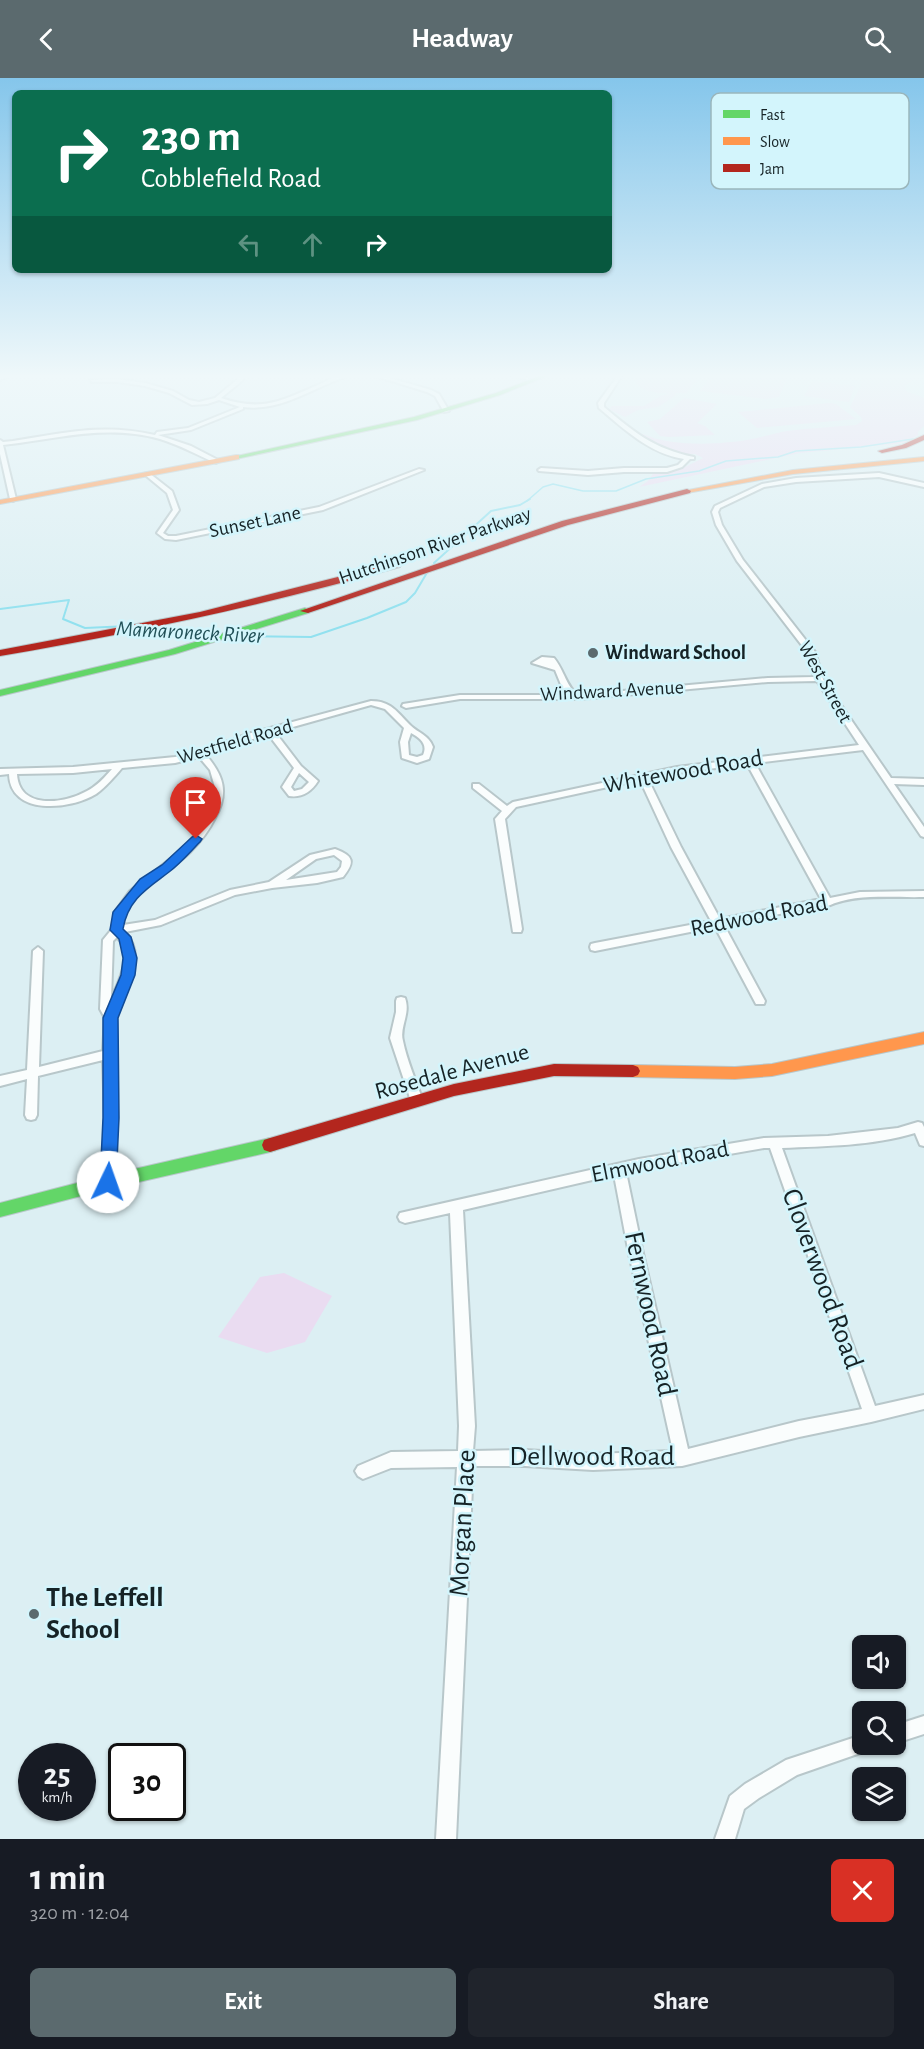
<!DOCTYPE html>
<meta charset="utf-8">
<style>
body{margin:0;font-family:"Alegreya Sans",sans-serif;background:#20242c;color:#f1f3f6;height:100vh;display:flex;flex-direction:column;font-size:22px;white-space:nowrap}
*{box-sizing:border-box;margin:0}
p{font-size:20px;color:#9ea1a6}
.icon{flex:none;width:33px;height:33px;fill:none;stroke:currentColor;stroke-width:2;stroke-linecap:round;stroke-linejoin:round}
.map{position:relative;height:1761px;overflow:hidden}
.sheet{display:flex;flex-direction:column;background:#171b24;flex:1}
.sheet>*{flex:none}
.guide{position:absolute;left:12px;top:12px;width:600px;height:183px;border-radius:9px;box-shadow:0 2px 4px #0004;background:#0b6e4f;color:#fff;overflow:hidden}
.fabs{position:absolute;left:852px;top:1557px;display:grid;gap:12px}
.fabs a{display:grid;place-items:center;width:54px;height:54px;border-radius:9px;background:#171b24;box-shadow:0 2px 4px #0004;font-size:30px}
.speed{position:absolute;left:18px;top:1665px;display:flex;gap:12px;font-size:30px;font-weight:700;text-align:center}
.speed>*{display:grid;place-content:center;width:78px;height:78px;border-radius:50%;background:#171b24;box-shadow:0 2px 4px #0004;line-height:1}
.speed small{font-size:15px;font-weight:400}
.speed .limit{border:3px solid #111;border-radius:9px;background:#fff;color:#111}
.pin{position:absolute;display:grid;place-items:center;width:51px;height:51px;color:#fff;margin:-62px -26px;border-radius:50% 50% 50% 0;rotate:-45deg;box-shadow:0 0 6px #0007}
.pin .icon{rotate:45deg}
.me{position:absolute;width:66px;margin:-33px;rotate:3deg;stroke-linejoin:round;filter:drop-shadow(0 0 4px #0008)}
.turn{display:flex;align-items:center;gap:21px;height:126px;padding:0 30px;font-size:27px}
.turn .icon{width:78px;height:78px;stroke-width:2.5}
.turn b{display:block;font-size:42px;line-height:51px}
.lanes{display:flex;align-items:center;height:57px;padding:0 30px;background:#0003;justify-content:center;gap:30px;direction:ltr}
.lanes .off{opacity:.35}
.round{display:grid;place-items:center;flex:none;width:63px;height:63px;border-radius:9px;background:#20242c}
.summary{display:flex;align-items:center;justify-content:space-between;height:102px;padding:0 30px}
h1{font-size:36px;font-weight:700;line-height:45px}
.action{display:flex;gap:12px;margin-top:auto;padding:12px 30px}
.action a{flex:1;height:69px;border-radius:9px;background:#5b6a6e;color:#fff;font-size:24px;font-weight:700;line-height:69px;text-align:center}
.action a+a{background:#20242c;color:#f1f3f6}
header{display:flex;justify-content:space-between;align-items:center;height:78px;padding:0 30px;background:#5b6a6e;color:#fff;font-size:27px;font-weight:700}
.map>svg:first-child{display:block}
</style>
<header><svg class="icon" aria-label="back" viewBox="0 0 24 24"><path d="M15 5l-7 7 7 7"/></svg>Headway<svg class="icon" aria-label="search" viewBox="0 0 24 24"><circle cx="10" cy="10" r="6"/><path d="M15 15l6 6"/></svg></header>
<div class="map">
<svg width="924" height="1761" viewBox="0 0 924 1761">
<rect width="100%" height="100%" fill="#dceff3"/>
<g fill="#eadcf1">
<path d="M642 296H702L686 315H675L676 317 658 329 638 332 625 339 609 331 612 328H644L662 317 670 316C658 314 643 315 635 304Z"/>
<path d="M713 296H762L787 300 779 319 766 321 700 313Z"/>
<path d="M867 296H924V301H915L905 308 906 313 924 320V348L918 354V357L906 364 894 366 800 375 639 409 648 403 653 396 681 391 703 380 695 376 670 375 643 359 641 357 643 356C671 369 721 367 752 361 763 359 775 355 787 353 810 350 833 349 856 347L862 343 861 339 850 329 861 307 860 297Z"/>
<path d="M812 303 855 308 849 324 804 318Z"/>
<path d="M684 320 717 326 697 345 705 348 715 357 669 359 660 358 647 344 660 341Z"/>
<path d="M829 325 836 326 856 341 757 350 738 334Z"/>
<path d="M284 1195 332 1218 305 1264 267 1275 218 1259 260 1199Z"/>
</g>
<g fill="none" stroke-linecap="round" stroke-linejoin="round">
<path stroke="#92e1ef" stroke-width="1.5" d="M527 423 543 409 553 406 583 413H616L646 401 699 393 726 383 778 379 796 373 861 369 913 361"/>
<g stroke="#92e1ef" stroke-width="2">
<path d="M434 485 491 433 520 427 530 421"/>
<path d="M0 531 69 522 63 541 85 550 129 548"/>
<path d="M150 550 173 556H220"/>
<path d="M242 558 311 559 367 540 406 524 415 515 428 493"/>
</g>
<g stroke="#b8c7ca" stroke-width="4">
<g id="street">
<path d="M6 296H11L0 302V299Z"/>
<path d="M240 296H244L243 302 221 320C263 334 281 323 320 306 330 301 341 296 351 296 343 300 334 303 325 307 298 319 273 333 243 329V331L191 352 158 357 191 368 218 382V384L216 385C197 377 180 367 160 361 105 346 58 361 3 367L16 421 13 423 10 421 0 376V362L3 364 13 363C64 355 103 345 155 357L157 354 188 350 240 329 219 322 207 326 192 327 169 315 145 308 118 304H92L90 302 118 301 145 305 173 313 189 322 199 324 215 320 239 300Z"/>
<path d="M369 296H376L431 312 439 316 449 333 444 334 435 318 427 314Z"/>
<path d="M506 296H513L535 302 533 303Z"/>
<path d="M619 296H623L604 325V329C634 354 654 371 694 379V381H690L682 389 667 394H624L588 397 539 393 538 392 541 390 588 393 624 390H667L678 387 684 381C650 376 624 351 599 330L598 325Z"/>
<path d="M419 391 424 392 323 432 176 462 165 461 157 455 173 432 167 415 144 396 149 395 172 413 179 432 163 455 168 458H176L319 429Z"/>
<path d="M879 395 924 405V409L879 399 796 404 764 409 720 430 718 434 722 447 743 482 815 574 823 601 891 700 924 701V707L894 706 924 749V759L921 758 863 672 755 685 830 820 860 814 924 813V819C894 820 855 815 828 828L824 827 724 847 765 923 764 926H756L715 849 595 873 591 872 590 869 591 866 595 865 711 843 671 769 640 702 516 729 505 741 522 851 521 854H513L495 741 502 733 473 710V706H479L507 728 513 724 677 689 859 667 817 603 768 604 580 621H460L406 630 402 628 403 626 460 617H567L564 614 555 592 532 585 542 579 554 580C564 592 567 610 578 617L768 600 814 599 807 574 737 483 716 447 712 434 715 428 762 406 796 400ZM747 686 821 821 720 841 681 769 648 701 677 695Z"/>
<path d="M371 623C391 623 397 634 410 647 418 655 429 657 433 669L429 681 417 685 402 680 400 664 404 650 385 631 371 627 275 654 301 688 318 703C311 714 302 720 289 718L282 709 294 690 268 656 206 677C224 698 229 715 215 740 209 753 200 764 190 774 171 793 137 808 125 834 124 838 124 843 123 847L155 842 230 812 269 804 310 777 335 771C354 778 355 784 343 799L317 805 272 810 235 817 161 847 125 854C147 878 127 905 118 930 114 944 114 959 114 973L116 976 114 979 117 1039 114 1104 112 1108 108 1110 104 1108 102 1104 105 1039 103 982 38 998 37 1037 35 1041 31 1042 27 1041 25 1037 27 1001 0 1008V998L27 992 33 873 38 869 43 873 39 989 103 973 105 940 100 931 103 862 112 851 115 834 130 813 184 770 201 750 211 731 216 713 210 692 199 679 175 685 122 690C114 699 106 709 96 716 70 732 10 738 9 696L0 697V691L73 689 175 679 198 674 251 655ZM411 655C420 660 428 666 423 677L417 679 409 677 408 664ZM112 691C105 699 97 708 87 713 64 726 19 732 17 696L73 695ZM299 695 309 704 302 711 294 713 291 709ZM334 777 342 783 341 789 337 794 286 802 316 781ZM117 859C134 877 119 902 111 922L113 863Z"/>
<path d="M401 919 405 920C411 936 399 949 403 963 407 983 416 1003 423 1023L421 1026 417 1028 413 1026 411 1023 390 960 396 934V923L397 920Z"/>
<path d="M918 1044 922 1045 924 1049V1068L920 1067 915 1055C872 1068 826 1068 782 1070L875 1328 924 1317V1331L871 1344 799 1359 682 1388 593 1392 525 1388H473L456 1761H436L457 1389 391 1390 363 1401 358 1398 355 1393 358 1388 391 1374 458 1373 459 1348 450 1135 405 1145 400 1143 398 1139 400 1135 639 1081 764 1060 828 1058 898 1050ZM764 1070H770L862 1331 799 1343 688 1371 642 1171 626 1094ZM614 1097 628 1171 673 1373 593 1376 525 1372 473 1373 475 1348 463 1132Z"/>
<path d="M924 1638V1656L896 1665V1647Z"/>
<path d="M862 1657V1666H872L869 1672 797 1697 759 1720 744 1731 735 1761H715L730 1718 745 1706 786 1682Z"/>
</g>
</g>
<g stroke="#b8c7ca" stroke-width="2">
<g id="fast">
<path d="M544 296H552L500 317 417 342 236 381 232 379 414 339 496 315Z"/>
<path d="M305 530 310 533 308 535 175 576 0 618V612L169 572Z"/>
<path d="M270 1060 276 1062 278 1067 276 1072 270 1074 108 1111 0 1139V1125L108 1097Z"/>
</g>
</g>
<g stroke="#b8c7ca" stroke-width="2">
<g id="slow">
<path d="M236 377H239V381L0 426V422Z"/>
<path d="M924 379V383L793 396 687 415 683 413 793 392Z"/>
<path d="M924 954V966L772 998 735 1001 633 999 628 997 626 993 628 989 633 987 735 989 772 986Z"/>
</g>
</g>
<g stroke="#b8c7ca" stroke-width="2">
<g id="jam">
<path d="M924 357V362L906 370 882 375 878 373 902 367Z"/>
<path d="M687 411 691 413 690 415 568 447 308 535 300 533 562 443Z"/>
<path d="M397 484 401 487 400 489C268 526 135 555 0 578V572L200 534Z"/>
<path d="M554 986 633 987 638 989 640 993 638 997 633 999 554 998 454 1018 270 1074 264 1072 262 1067 264 1062 270 1060 454 1006Z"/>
</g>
</g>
<use href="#street" fill="#fafdfd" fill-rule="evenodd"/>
<use href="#fast" fill="#63d668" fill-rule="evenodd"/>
<use href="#slow" fill="#ff974d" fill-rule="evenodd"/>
<use href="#jam" fill="#b3261e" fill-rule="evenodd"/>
</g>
<linearGradient id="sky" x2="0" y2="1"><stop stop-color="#85c6eb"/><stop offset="0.55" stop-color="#eff8fa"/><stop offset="1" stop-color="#eff8fa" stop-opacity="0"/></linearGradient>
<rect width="924" height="542" fill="url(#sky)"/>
<path fill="#1a73e8" stroke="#114b97" stroke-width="1.5" d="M196 757 202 761 200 764C190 774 181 785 169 794 148 810 128 821 123 851L131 859 137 880 135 897 118 940 119 1040 116 1104 114 1109 108 1111 102 1109 100 1104 103 1040V940L121 897 123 880 119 861 110 852 113 834 140 801 162 787 192 759Z"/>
<g fill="#5b6a6e" stroke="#d3f5fc" stroke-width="2">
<circle cx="593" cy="575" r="6"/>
<circle cx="34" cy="1536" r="6"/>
</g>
<g text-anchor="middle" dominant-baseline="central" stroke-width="5" stroke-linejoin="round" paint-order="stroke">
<g font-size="20" fill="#162326" stroke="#d3f5fc">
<text transform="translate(255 444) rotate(-12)">Sunset Lane</text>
<text transform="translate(435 468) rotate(-19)">Hutchinson River Parkway</text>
<text transform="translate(825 604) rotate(61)">West Street</text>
<text transform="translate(612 613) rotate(-3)">Windward Avenue</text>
<text transform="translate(235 664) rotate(-16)">Westfield Road</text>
</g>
<g font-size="20" font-weight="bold" fill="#162326" stroke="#d3f5fc" text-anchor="start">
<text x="605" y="575">Windward School</text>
</g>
<g font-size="22" font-style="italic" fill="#225158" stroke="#d3f5fc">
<text transform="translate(190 554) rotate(3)">Mamaroneck River</text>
</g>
<g font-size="24" fill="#162326" stroke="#d3f5fc">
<text transform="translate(683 694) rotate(-10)">Whitewood Road</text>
<text transform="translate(759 838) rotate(-11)">Redwood Road</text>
<text transform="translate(452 994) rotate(-15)">Rosedale Avenue</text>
<text transform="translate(660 1084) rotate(-11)">Elmwood Road</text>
</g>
<g font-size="28" fill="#162326" stroke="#d3f5fc">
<text transform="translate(822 1201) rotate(70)">Cloverwood Road</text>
<text transform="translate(650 1236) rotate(78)">Fernwood Road</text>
<text x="592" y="1379">Dellwood Road</text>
<text transform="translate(463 1445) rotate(-87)">Morgan Place</text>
</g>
<g font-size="28" font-weight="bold" fill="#162326" stroke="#d3f5fc" text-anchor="start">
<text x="46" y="1520">The Leffell<tspan x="46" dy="32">School</tspan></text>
</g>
</g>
<rect x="711" y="15" width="198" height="96" rx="9" fill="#d3f5fc" stroke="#9ab6bc" stroke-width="1.5"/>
<rect x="723" y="32" width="27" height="8" fill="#63d668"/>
<rect x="723" y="59" width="27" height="8" fill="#ff974d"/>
<rect x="723" y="86" width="27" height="8" fill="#b3261e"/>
<g font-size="16" fill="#162326">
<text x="760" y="42">Fast</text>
<text x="760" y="69">Slow</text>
<text x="760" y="96">Jam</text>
</g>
</svg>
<div class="fabs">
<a><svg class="icon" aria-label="sound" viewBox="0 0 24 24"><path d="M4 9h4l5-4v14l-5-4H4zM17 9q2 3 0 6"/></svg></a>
<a><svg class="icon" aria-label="search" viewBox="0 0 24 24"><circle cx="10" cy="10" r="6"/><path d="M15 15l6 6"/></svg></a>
<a><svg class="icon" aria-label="layers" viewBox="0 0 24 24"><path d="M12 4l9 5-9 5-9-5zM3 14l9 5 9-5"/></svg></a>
</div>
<div class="speed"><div>25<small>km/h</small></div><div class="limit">30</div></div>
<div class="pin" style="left:196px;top:761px;background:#d93025"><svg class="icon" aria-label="arrive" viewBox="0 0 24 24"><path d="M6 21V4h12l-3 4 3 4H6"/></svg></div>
<svg class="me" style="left:108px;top:1104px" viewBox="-20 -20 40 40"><circle r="19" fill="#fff"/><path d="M0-13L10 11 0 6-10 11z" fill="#1a73e8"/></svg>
<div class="guide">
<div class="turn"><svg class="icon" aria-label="right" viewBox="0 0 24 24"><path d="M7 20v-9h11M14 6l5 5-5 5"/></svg><div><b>230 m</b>Cobblefield Road</div></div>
<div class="lanes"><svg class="icon off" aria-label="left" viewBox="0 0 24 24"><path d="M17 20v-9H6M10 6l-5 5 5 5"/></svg><svg class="icon off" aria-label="ahead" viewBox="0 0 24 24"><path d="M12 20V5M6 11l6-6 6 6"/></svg><svg class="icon" aria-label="right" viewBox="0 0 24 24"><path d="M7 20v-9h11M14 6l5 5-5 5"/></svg></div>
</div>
</div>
<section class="sheet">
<div class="summary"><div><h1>1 min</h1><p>320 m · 12:04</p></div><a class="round" style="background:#d93025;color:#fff"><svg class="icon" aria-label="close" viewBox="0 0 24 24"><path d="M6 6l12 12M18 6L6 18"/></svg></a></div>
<div class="action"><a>Exit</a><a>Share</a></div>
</section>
